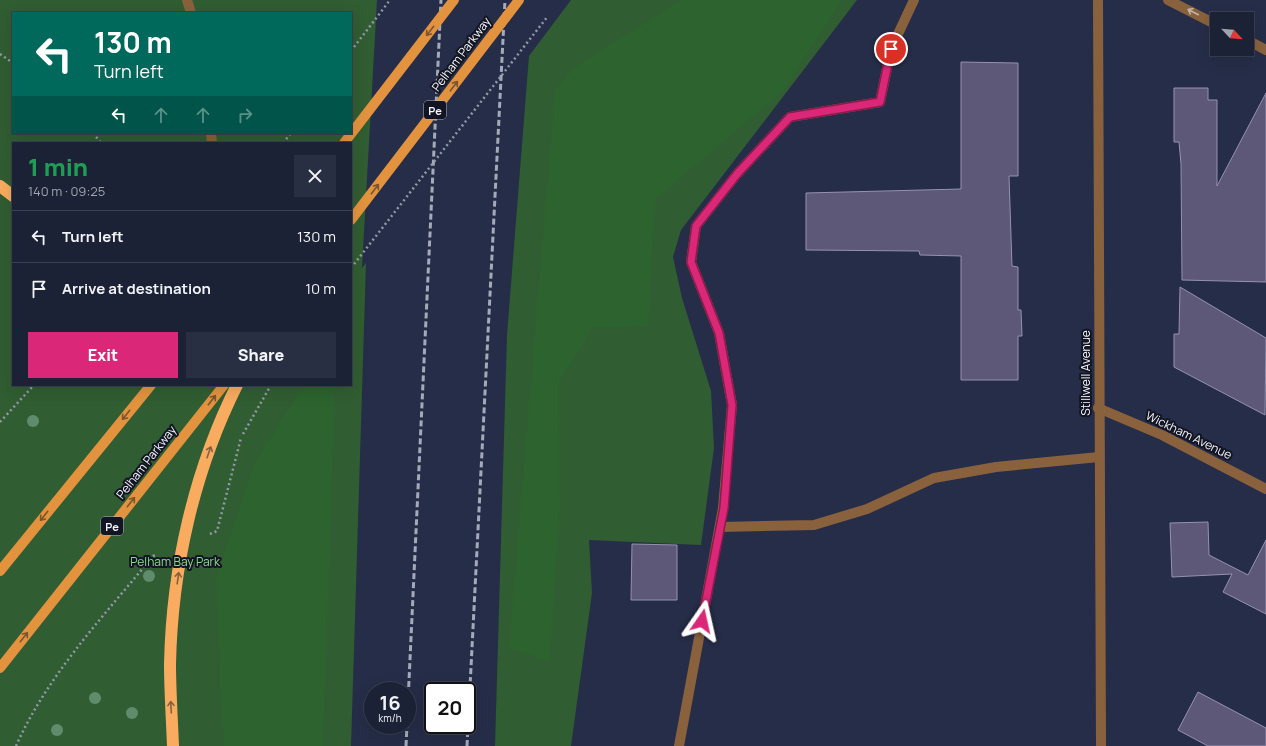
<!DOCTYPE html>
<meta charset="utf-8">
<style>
body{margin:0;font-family:Manrope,sans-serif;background:#292f42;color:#f1f3f6;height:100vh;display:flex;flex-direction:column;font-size:15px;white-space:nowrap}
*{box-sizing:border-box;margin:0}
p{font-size:13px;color:#a0a4ad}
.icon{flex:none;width:22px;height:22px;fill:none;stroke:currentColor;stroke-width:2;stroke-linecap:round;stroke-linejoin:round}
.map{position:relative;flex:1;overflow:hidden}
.details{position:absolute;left:12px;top:142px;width:340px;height:244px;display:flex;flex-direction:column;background:#1c2236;border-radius:0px;box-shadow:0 4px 16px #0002,0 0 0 1px #3a3f51}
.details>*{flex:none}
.top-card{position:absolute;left:12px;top:12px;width:340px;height:122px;border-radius:0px;box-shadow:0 4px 16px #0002,0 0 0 1px #3a3f51;background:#00695c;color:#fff;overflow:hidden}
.needle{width:26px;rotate:116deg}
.fabs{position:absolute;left:1210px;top:12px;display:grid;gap:8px}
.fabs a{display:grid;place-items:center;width:44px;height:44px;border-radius:0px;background:#1c2236;box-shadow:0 4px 16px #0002,0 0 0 1px #3a3f51;font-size:20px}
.speed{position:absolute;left:364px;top:682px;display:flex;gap:8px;font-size:20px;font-weight:700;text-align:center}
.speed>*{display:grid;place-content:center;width:52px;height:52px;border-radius:50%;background:#1c2236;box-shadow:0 4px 16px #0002,0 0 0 1px #3a3f51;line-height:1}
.speed small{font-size:10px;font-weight:400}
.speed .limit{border:2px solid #111;border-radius:6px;background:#fff;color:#111}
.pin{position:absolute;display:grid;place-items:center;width:34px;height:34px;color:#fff;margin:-17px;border:2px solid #fff;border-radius:50%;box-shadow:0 1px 4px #0007}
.me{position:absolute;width:44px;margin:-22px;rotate:11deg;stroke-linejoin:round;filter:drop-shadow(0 0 3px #0008)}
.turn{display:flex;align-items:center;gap:14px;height:84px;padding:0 16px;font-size:18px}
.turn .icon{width:52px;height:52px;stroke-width:2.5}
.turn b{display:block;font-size:28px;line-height:34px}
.lanes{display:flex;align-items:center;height:38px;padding:0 16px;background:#0003;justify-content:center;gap:20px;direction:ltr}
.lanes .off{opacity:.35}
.round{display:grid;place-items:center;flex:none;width:42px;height:42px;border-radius:0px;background:#292f42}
.headline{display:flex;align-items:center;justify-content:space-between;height:68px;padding:0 16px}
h1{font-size:24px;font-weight:800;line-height:30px;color:#1e9e55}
.primary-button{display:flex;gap:8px;margin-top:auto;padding:8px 16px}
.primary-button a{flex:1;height:46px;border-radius:0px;background:#db2777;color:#fff;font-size:16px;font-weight:800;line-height:46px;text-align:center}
.primary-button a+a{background:#292f42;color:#f1f3f6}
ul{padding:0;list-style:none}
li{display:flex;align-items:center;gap:12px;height:52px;padding:0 16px;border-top:1px solid #3a3f51}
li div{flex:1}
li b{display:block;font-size:15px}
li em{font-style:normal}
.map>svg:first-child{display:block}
</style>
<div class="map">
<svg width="1266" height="746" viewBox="0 0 1266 746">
<rect width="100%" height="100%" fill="#262d48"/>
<g fill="#315d32" fill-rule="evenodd">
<path d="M0 0H377L362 268 366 263 351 746H0ZM13 13H351V133H13ZM13 143H351V385H13Z"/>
<path d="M571 0H857L681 230 673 257 682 298 711 391 714 448 701 545 589 540 592 593 571 746H495L507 335 529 56Z"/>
</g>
<g fill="#2c632e">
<path d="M681 0H842L783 91 655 199 648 326 593 327 559 382 560 509 549 661 509 648 555 90 574 68Z"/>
<path d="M309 385H335L323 746H224L220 687 217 575 254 464 298 394Z"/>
</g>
<g fill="#5d5877" stroke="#9691b3">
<path d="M961 62 1018 63V176H1009L1012 266 1018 267V310H1021L1022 336H1018V380H961V256L920 255 919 251 806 250V193L961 189Z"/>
<path d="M1174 88H1208V100H1217V186L1266 93V282L1182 280 1181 164 1179 142H1174Z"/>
<path d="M1180 287 1266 338 1265 415 1174 367V334H1179Z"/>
<path d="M1208 522 1209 555 1248 575 1266 540V614L1223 592 1232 574 1172 577 1170 523Z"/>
<path d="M632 544 677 545V600H631Z"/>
<path d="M1198 692 1266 728V746H1208L1178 730Z"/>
</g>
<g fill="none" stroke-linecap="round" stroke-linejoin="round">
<g stroke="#9499a9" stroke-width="2.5" stroke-dasharray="2 3" stroke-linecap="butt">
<path d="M351 51 390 0"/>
<path d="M0 54 13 63"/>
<path d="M93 133 101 143"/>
<path d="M283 143 291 133"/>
<path d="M0 422 34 385"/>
<path d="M243 434 271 385"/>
<path d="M210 534 217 531 241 438"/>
<path d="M16 746C48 674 104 616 153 556L157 555"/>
</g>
<g stroke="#89623d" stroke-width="10">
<path d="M187 0 191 13"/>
<path d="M211 133 212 143"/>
<path d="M720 527 814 525 867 509 934 478 996 467 1099 457"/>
<path d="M679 746 723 508 732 405 719 333 691 262 696 226 737 174 790 117 880 102 891 49 914 0"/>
</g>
<g stroke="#89623d" stroke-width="10">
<path d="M1098 0 1101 746"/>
<path d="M1168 0 1217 25"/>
<path d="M1247 40 1266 50"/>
<path d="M1098 408 1162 435 1266 489"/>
</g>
<g stroke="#e3933e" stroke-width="10">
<path d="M0 571 151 385"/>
<path d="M0 668 224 385"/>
</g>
<g stroke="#f9ac60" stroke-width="12">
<path d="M0 186 13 196"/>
<path d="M173 746C172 719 170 691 170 664 172 568 194 471 237 385"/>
</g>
<g stroke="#a5aab8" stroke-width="3" stroke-dasharray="6 3" stroke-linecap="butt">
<path d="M407 723 441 0"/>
<path d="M406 746 407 725"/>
<path d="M467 746 505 0"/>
</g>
<path stroke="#9499a9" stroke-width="2.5" stroke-dasharray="2 3" stroke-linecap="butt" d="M351 268 548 16"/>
<g stroke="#e3933e" stroke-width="10">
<path d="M344 143 454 0"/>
<path d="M351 220 519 0"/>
</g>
</g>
<g fill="#5e8c6d">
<circle cx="33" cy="421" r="6"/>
<circle cx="149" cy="576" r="6"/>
<circle cx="95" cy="698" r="6"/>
<circle cx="132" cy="713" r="6"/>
<circle cx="57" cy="730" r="6"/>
</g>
<defs><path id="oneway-shaft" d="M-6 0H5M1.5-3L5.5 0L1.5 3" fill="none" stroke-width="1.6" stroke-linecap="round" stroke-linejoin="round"/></defs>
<use stroke="#c3b3a6" href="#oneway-shaft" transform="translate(1193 12) rotate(-153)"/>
<g stroke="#7b5430">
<use href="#oneway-shaft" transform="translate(430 31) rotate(128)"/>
<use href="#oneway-shaft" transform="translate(454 86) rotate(-53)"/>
<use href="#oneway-shaft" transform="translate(375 189) rotate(-53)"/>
<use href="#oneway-shaft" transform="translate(212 400) rotate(-52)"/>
<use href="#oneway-shaft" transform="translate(126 415) rotate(129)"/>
<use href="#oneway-shaft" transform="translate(131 502) rotate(-52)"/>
<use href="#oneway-shaft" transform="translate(44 516) rotate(129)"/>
<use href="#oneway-shaft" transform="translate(24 637) rotate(-52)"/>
</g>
<g stroke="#866141">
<use href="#oneway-shaft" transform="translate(209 452) rotate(-71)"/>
<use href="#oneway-shaft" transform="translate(178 578) rotate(-82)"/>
<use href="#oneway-shaft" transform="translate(171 707) rotate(-93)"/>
</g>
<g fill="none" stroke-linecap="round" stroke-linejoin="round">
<g stroke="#8e194d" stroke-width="10">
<path id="route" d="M702 621 724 508 732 405 719 333 691 262 696 226 737 174 790 117 880 102 891 49"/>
</g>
<use href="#route" stroke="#db2777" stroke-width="7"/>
</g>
<g text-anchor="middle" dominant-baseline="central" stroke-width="4" stroke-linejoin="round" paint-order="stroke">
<g fill="#131622" stroke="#afb2bb" stroke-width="1">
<rect x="424" y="101" width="22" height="18" rx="3"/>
<rect x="101" y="517" width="22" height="18" rx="3"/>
</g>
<g font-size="11" font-weight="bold" fill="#f2f5fc">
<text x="435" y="110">Pe</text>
<text x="112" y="526">Pe</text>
</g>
<g font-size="12" fill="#f2f5fc" stroke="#131622">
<text transform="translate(461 54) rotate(-53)">Pelham Parkway</text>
<text transform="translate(1085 373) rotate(-90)">Stillwell Avenue</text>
<text transform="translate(1189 435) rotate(26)">Wickham Avenue</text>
<text transform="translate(146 462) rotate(-52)">Pelham Parkway</text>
</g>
<g font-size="12" fill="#8cd98c" stroke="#131622">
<text x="175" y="561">Pelham Bay Park</text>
</g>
</g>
</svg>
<div class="fabs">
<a><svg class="needle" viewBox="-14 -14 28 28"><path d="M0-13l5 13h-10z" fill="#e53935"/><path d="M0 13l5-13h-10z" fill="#a0a4ad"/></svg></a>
</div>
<div class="speed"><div>16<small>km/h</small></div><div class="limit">20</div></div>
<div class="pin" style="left:891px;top:49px;background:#d93025"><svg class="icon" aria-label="arrive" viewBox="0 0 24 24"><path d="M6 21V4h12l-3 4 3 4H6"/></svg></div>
<svg class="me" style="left:702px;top:621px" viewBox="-20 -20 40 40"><path d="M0-17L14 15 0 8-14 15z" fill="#db2777" stroke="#fff" stroke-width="4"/></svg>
<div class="top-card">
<div class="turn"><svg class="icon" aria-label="left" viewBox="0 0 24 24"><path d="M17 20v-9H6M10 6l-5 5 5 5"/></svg><div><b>130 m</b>Turn left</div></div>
<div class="lanes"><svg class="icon" aria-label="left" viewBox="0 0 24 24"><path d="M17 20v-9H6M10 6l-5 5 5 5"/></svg><svg class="icon off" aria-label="ahead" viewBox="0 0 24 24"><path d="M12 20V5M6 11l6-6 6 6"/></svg><svg class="icon off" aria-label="ahead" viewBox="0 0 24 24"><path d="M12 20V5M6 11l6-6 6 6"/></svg><svg class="icon off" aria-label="right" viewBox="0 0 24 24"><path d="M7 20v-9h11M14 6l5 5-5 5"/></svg></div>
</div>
<section class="details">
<div class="headline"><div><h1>1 min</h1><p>140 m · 09:25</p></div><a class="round"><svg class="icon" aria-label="close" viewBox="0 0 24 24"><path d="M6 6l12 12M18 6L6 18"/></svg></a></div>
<ul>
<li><svg class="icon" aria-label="left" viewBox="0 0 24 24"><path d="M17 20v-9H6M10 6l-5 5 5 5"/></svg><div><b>Turn left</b></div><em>130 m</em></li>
<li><svg class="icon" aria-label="arrive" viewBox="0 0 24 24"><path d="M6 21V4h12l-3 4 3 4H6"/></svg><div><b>Arrive at destination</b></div><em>10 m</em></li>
</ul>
<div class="primary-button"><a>Exit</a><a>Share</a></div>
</section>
</div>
